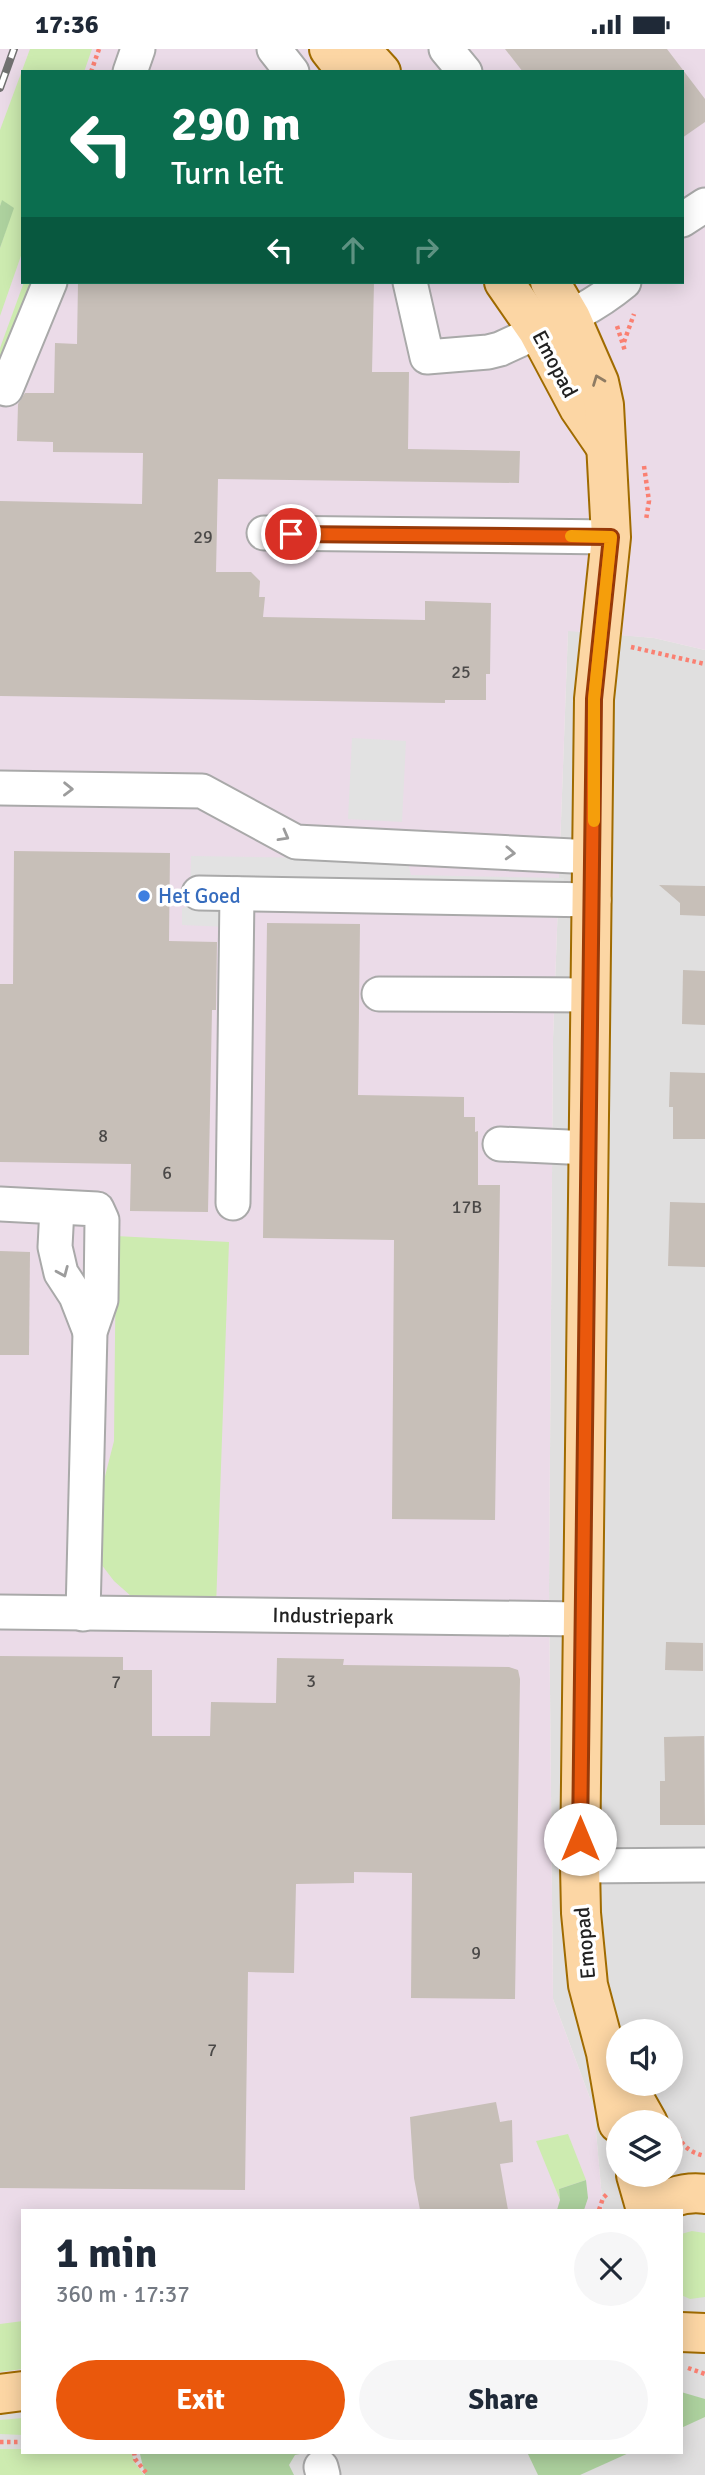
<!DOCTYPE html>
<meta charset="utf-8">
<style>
body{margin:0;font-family:Signika,sans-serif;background:#f6f6f7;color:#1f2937;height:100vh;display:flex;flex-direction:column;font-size:26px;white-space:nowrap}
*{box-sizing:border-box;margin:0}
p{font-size:23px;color:#747a83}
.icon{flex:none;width:38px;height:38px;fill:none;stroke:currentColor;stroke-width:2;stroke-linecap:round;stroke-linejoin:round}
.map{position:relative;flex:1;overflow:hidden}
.details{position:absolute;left:21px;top:2160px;width:662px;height:245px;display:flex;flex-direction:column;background:#fff;border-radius:0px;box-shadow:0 4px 18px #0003}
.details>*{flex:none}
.banner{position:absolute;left:21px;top:21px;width:663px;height:214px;border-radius:0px;box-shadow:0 4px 18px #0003;background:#0b6e4f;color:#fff;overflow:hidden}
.fabs{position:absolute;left:606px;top:1970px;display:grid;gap:14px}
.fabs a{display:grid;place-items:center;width:77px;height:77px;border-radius:50%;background:#fff;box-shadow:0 4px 18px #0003;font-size:35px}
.pin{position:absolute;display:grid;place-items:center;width:60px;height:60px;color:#fff;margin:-30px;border:4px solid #fff;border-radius:50%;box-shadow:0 2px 7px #0007}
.me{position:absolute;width:77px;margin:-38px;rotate:0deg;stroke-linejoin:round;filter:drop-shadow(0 0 5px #0008)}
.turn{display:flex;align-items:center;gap:24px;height:147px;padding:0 35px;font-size:32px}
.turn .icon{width:91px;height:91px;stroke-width:2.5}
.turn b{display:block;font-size:49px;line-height:60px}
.lanes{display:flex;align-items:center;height:66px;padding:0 35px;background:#0003;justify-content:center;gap:35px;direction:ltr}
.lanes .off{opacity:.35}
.round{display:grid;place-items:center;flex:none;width:74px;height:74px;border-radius:37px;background:#f6f6f7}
.head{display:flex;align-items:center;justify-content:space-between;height:119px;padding:0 35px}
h1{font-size:42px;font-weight:800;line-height:52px}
.cta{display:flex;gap:14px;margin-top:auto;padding:14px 35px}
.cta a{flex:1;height:80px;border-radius:42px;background:#ea580c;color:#fff;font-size:28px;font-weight:800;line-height:80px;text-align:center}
.cta a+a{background:#f6f6f7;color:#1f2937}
.status{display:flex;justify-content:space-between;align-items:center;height:49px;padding:0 35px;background:#fff;direction:ltr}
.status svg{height:19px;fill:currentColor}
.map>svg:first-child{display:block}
</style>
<div class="status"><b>17:36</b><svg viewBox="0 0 49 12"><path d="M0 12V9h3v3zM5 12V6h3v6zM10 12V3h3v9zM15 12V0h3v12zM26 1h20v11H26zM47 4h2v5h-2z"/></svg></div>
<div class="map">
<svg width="705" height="2426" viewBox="0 0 705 2426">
<rect width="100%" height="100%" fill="#f2efe9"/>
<path fill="#e0dfdf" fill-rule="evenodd" d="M568 581 654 589 705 601V2426H0V2330L23 2327V2403H681V2161H603L594 2060 553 1950 549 1540 553 990ZM618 1983H670V2035H618ZM618 2074H670V2126H618Z"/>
<path fill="#ebdbe8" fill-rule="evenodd" d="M0 0H705V601L654 589 568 582 553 990 549 1540 553 1950 594 2060 603 2161H23V2327L0 2330ZM23 23H682V233H23Z"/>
<g fill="#cdebb0">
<path d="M30 0H92L84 23H23V201L0 267V199L13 159 2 152 0 157V81Z"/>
<path d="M24 233H32L0 323V299Z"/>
<path d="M116 1187 229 1193 216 1558 140 1555 114 1532 101 1515 102 1439 114 1392Z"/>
<path d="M568 2085 586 2131 559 2140 560 2151 536 2092Z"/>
<path d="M692 2182 705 2184V2248L690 2250 681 2246V2185Z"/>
<path d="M23 2272V2320L0 2323V2275Z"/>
<path d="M23 2369V2386L0 2385V2371Z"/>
<path d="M0 2400H23V2403H131L135 2414 144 2426H0Z"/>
</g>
<g fill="#add19e">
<path d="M2 151 14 159 0 199V157Z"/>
<path d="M586 2131 588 2149 584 2161H557L560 2151 559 2140Z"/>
<path d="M681 2343 705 2350V2368L681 2379Z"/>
<path d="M150 2403H310L295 2406 289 2416 294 2426H145L140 2405Z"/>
<path d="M527 2403H631L580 2426H538Z"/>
</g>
<g fill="#e2e2e2">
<path d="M352 689 406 692 402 773 348 770Z"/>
<path d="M191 807 407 810 411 826 564 829 563 865 255 859 254 910H228L229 878 182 876V859L190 857Z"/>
</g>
<g fill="#c7bfb8">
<path d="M505 0H667L705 50V73L682 89V23H523Z"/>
<path d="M78 233H374L372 323H409L408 400 520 402 519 434 218 430 216 523H251L260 532 259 548H265L263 568 425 571V552L491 554 490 625H486V651H445V654L0 647V452L142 455 143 404 53 403V393L17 392 18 355 25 344H54L55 294 77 295Z"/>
<path d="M14 802 170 804 169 892 217 893 216 961H212L208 1163 130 1162 131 1115 0 1113V935H13Z"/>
<path d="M659 836 705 837V867L680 866V854Z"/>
<path d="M267 874 360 875 358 1046 464 1048V1068H475V1083L478 1082V1136H500L495 1471 392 1470 394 1191 263 1189Z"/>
<path d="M683 921 705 922V976L682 975Z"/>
<path d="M670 1023 705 1024V1090H673V1058H669Z"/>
<path d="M670 1153 705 1154V1218L668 1217Z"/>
<path d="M0 1202 30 1203 29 1306H0Z"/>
<path d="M666 1593 703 1594V1622L665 1621Z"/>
<path d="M0 1607 123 1608V1621H152V1687H210L211 1653 276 1654 277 1609 344 1610 343 1616 509 1618 518 1621 520 1630 515 1950 411 1949 412 1824 354 1823V1834L296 1835 294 1924 248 1923 245 2141 0 2139Z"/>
<path d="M704 1687 705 1776H660V1732H665L664 1688Z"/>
<path d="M496 2053 500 2073 512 2071 513 2113 500 2115 508 2161H420L414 2129 410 2068Z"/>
</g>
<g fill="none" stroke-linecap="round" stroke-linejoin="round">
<g stroke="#a9a9a9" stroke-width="37">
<g id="minor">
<path d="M274 0 292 23"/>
<path d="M446 0 465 23"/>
<path d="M130 23 138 0"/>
<path d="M682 171 705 156"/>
<path d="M410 233 427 308 488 303 500 300C546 278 584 266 624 233"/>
<path d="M6 340 50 233"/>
<path d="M264 484 611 488"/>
<path d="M0 739 202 742 296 793 593 808"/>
<path d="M199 844 594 851"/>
<path d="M379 945 592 946"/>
<path d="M500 1095 590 1099"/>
<path d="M233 1154 237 845"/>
<path d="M0 1155 97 1160 102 1171 101 1251 90 1283 83 1565"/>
<path d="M57 1159 55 1198 61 1224 76 1247 90 1283"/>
<path d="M0 1563 582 1570"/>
<path d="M580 1817 705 1816"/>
<path d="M321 2418 323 2426"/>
</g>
</g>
<g stroke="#a06b00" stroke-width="42">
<g id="major">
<path d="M329 0 347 23"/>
<path d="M360 0 381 23"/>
<path d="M504 233 538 282 579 359 605 397"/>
<path d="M550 233 571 269 599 333 604 356 611 488 594 650 580 1817 581 1864 588 1936 606 2004 618 2074"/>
<path d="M626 2035 648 2074"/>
<path d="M636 2126 646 2161"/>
<path d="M649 2161C666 2149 684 2142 705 2145"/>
<path d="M681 2283 705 2284"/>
<path d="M0 2345 23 2342"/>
</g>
</g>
<g stroke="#fa8072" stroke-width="4.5" stroke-dasharray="3.5 3.5" stroke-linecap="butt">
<path d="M91 23 99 0"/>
<path d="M617 277 625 302"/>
<path d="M624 293 634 265"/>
<path d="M644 417 649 452 646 471"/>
<path d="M631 598 705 615"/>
<path d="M678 2087C684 2099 692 2104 705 2107"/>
<path d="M670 2102 683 2097"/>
<path d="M599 2161 603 2149 608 2144"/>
<path d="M688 2319 705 2325"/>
<path d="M0 2393H23"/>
<path d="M134 2403 135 2410 148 2426"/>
</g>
<use href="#minor" stroke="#fff" stroke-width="33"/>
<use href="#major" stroke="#fcd6a4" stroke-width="38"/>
<g stroke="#707070" stroke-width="8">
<path id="rail" d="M0 39 14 0"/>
</g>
<use href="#rail" stroke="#fff" stroke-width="5" stroke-dasharray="16" stroke-linecap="butt"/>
</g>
<defs><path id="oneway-chevron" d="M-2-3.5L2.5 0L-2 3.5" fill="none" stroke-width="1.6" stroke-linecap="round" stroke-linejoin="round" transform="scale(1.75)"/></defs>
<use stroke="#8f7c63" href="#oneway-chevron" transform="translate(598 331) rotate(-111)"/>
<g stroke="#9c9c9c">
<use href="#oneway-chevron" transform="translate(68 740) rotate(1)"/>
<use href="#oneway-chevron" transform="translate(284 787) rotate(29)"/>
<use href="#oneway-chevron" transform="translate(510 804) rotate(3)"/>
<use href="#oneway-chevron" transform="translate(63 1223) rotate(67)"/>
</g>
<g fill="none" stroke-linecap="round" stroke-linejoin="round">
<g stroke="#983908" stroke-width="18">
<path id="route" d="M291 485 611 488 594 650 580 1790"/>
</g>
<use href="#route" stroke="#ea580c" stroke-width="12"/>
<path stroke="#f59e0b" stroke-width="12" d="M571 487 611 488 594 650V772"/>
</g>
<circle fill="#3f7fe0" stroke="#fff" stroke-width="2.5" cx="144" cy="847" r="7"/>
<g text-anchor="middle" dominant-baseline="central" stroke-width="7" stroke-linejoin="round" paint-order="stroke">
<g font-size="18" fill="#4b4948">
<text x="203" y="488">29</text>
<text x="461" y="623">25</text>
<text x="103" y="1087">8</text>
<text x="167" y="1124">6</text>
<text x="467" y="1158">17B</text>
<text x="311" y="1632">3</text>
<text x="116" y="1633">7</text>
<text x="476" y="1904">9</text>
<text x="212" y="2001">7</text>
</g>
<g font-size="21" fill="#222" stroke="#fff">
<text transform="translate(555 315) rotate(62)">Emopad</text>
<text transform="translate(333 1567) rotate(1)">Industriepark</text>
<text transform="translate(585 1894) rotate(-95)">Emopad</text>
</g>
<g font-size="21" fill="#366cbe" stroke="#fff" text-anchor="start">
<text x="158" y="847">Het Goed</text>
</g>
</g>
</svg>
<div class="fabs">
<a><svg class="icon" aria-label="sound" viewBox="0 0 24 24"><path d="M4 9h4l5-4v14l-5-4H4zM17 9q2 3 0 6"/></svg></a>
<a><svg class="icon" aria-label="layers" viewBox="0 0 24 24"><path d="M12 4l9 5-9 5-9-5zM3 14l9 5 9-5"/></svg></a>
</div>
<div class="pin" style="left:291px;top:485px;background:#d93025"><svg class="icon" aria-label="arrive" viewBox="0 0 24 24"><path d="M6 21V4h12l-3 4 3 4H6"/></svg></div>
<svg class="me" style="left:580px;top:1790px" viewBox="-20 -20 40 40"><circle r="19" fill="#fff"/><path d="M0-13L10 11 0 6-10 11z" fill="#ea580c"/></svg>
<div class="banner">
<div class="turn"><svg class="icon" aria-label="left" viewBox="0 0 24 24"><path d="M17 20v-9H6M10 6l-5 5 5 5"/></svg><div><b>290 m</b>Turn left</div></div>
<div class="lanes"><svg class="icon" aria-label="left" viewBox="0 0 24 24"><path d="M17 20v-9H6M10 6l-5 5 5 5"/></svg><svg class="icon off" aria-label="ahead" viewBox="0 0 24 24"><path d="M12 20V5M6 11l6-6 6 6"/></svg><svg class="icon off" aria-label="right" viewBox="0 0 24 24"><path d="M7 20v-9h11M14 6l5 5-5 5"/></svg></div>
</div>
<section class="details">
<div class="head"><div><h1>1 min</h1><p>360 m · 17:37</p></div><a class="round"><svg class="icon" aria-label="close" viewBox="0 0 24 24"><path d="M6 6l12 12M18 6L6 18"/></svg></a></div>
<div class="cta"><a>Exit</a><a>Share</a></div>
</section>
</div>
